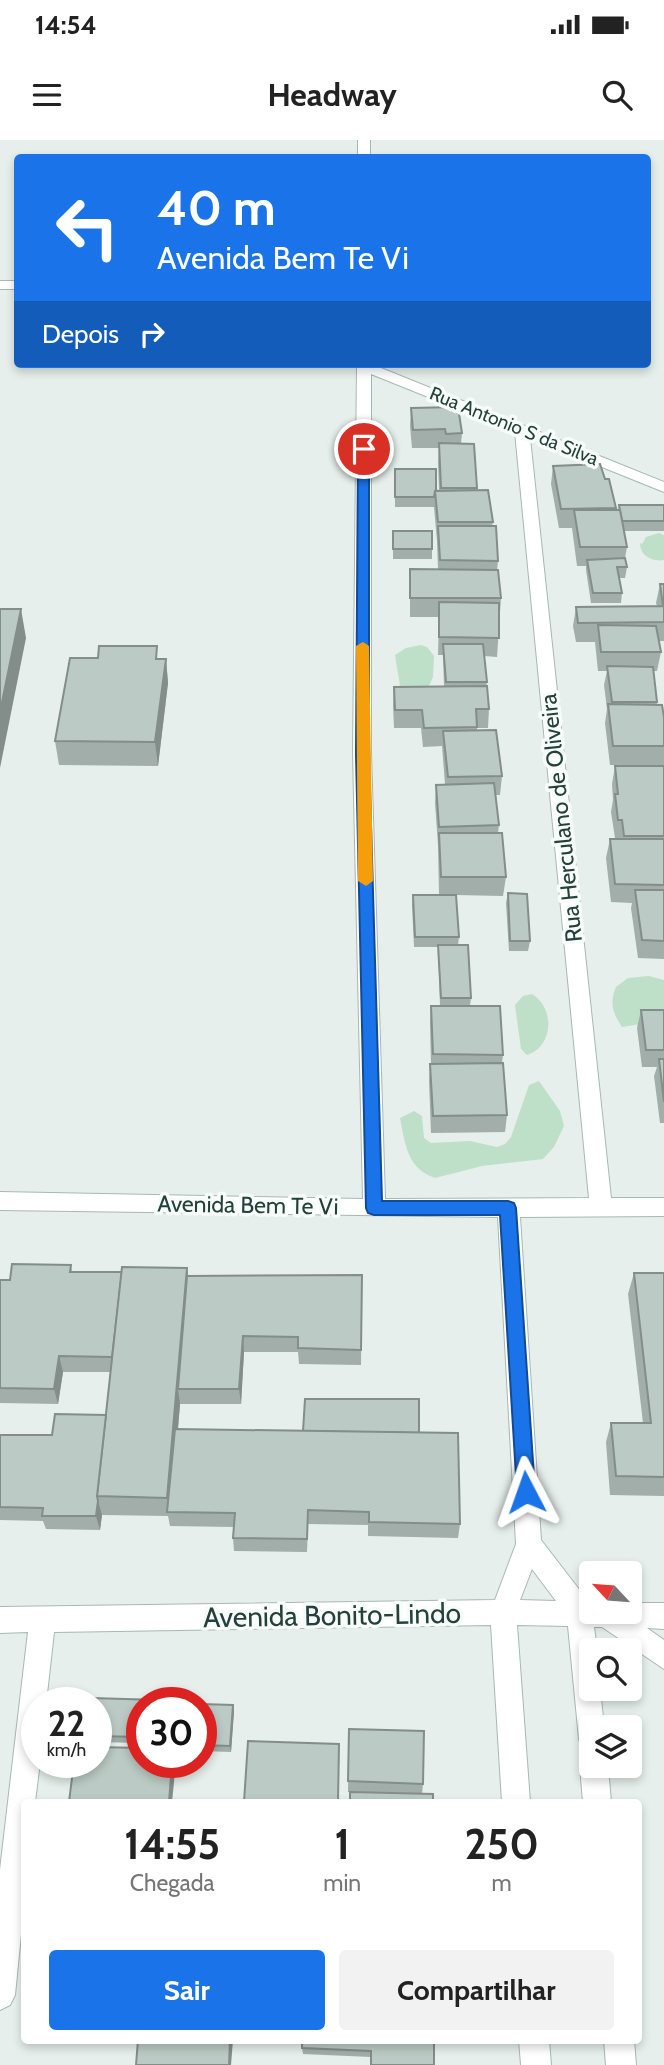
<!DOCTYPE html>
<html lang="pt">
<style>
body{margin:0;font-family:Cabin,sans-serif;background:#f2f2f2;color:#222;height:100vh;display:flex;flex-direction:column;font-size:26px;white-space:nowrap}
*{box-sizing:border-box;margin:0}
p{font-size:23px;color:#767676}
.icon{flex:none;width:38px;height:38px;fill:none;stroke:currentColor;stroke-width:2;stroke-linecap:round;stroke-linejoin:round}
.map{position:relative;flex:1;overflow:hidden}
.side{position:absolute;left:21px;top:1659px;width:621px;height:245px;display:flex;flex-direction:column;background:#fff;border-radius:7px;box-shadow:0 4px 10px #0003}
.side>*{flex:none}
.top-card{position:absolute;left:14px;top:14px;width:637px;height:214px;border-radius:7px;box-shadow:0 4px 10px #0003;background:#1a73e8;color:#fff;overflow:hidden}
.needle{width:46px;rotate:296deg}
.tools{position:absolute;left:579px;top:1421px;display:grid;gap:14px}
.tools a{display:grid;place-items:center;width:63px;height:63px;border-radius:7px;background:#fff;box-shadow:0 4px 10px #0003;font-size:35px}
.speed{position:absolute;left:21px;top:1547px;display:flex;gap:14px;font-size:35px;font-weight:700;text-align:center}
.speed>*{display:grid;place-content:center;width:91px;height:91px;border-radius:50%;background:#fff;box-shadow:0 4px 10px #0003;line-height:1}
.speed small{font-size:18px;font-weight:400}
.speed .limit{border:10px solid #d22;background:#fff;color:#111}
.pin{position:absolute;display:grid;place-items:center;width:60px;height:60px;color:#fff;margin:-30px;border:4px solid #fff;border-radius:50%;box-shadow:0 2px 7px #0007}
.me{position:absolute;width:77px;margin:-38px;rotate:356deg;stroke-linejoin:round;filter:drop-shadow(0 0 5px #0008)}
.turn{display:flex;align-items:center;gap:24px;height:147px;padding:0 28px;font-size:32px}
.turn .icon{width:91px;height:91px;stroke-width:2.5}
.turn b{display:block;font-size:49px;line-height:60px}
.then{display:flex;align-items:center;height:66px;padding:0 28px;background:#0003;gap:14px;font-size:26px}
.eta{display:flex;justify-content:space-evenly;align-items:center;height:119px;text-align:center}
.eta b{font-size:42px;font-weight:700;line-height:49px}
.cta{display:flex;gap:14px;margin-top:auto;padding:14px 28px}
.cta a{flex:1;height:80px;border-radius:7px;background:#1a73e8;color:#fff;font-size:28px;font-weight:700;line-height:80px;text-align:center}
.cta a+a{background:#f2f2f2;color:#222}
.status{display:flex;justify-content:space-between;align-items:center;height:49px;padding:0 35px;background:#fff;direction:ltr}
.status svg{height:19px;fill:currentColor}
header{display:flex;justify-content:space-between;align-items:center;height:91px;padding:0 28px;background:#fff;font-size:32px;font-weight:700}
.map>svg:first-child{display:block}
</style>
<div class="status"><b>14:54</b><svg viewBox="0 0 49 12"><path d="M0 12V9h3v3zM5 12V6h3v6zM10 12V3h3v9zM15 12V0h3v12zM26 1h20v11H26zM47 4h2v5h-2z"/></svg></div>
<header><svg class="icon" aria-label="menu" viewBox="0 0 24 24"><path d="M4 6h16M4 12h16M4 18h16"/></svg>Headway<svg class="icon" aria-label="search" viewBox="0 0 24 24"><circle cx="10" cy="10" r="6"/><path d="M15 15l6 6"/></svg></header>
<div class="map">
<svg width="664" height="1925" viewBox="0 0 664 1925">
<rect width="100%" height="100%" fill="#e6efeb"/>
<g fill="#bfe0c8">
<path d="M659 393 664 395V420C652 422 640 416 640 403L642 404 646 397Z"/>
<path d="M421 505 427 507 434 516 433 537 427 550H403L400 546 395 515 406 508Z"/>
<path d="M649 836 664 840V880L622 887C613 873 609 864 616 847L628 838Z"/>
<path d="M532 854C555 868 554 906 527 915L521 909 515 865 523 856Z"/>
<path d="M539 941 560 971 564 986 554 1007 543 1019 482 1026 435 1038C407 1029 405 1003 400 978L414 971 422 976 424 998 431 1003 470 1001 497 1007 505 1004 511 997 529 945Z"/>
</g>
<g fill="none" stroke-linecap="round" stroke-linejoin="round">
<g stroke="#a8b8b2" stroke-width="2">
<g id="street">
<rect x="358" y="0" width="12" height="18"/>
<rect x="0" y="141" width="18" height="8"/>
<path d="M357 224H371L664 342V352L530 298 611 1058H664V1076L520 1077 541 1400 588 1461 592 1462V1472H630V1463H664V1489L647 1488 664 1500V1529L602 1487H594L597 1510H592V1549H600L604 1587H592V1612L582 1609 579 1599 568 1486 517 1485 530 1662H502L491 1485 54 1492 46 1563H37V1622H40L35 1662H24V1764L15 1855 10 1865 0 1870V1730L28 1492 0 1493V1467L495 1460 516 1404 498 1077 0 1070V1052L363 1059 353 613ZM371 234 515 292 589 1058 385 1059 371 613ZM532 1429 556 1461 520 1460Z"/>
<path d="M592 1613V1626H608L611 1662H583L580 1626 584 1616Z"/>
<path d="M519 1900H549L551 1925H521Z"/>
<path d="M604 1900H634L636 1925H606Z"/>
</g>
</g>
<use href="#street" fill="#fff" fill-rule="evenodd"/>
</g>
<g fill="#a1aea9">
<path d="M411 268 462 293 461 304H474L477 350 493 382 492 386 498 421 497 430 501 458 497 517 484 516 489 569 488 588H477V590L502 636 500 655H496L499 685 498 693 506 737 503 756 456 755 459 797 458 805 471 858 470 866 503 915 502 923 507 975 505 992 431 993 429 941 430 924H431L430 883 431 866H440L438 807H414L412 765 413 755H439L438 705 435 663 436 645 445 644 442 606 423 607 421 588H394L393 565 394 547 444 546 443 515H438L439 477H410V429L438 430 437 401 434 367H395V339L439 350 438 322 439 308H412L410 286Z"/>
<path d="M553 326 605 339 616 368V370H618L619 365H664V391H624L627 407 625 418 627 427 625 438H619L622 453 621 463H591L586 430V426H577L572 388H559L551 344Z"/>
<path d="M393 391 432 409V419H393Z"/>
<path d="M660 444H664V501H659L661 512 657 531H653L657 564 664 577V625H610L605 583 607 569 604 545 607 531H598L595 502H576L573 486 576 467 657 466 656 463Z"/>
<path d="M158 519H166L168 543 158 626 59 625 55 601Z"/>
<path d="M615 626H664V819L638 818 631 768 632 763 611 762 606 718 610 699H619L618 698H615L611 672 613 660 612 644Z"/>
<path d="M508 753 530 801 528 811H509L506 763Z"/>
<path d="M641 870H664V983H660L654 936 657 927H642L637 888Z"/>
<path d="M71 1125 72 1132H122L187 1128 188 1136 362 1135 361 1225 299 1224 298 1212H244L241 1264H180L178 1289 419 1293 460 1384 458 1398 368 1396V1385L308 1384 307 1412 234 1411 233 1398 234 1387 170 1386 168 1376 102 1375 100 1390 46 1389 43 1381 0 1380V1295H52L106 1275 110 1232H63L58 1264 0 1263V1140H10Z"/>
<path d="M634 1133H664V1356L610 1355 606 1302 611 1283H643L628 1154Z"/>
<path d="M96 1563H142V1603L96 1602Z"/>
<path d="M201 1564 233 1565 234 1571 231 1612 201 1611Z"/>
<path d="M349 1589 423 1644 422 1654 348 1652Z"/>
<path d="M434 1900V1925H371V1917L303 1914 302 1908Z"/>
</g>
<g fill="#838d89">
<path d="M21 469 26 498 0 628V572Z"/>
<path d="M166 519 168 543 158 626 155 602Z"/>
<path d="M187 1128 190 1150 178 1249 180 1264 171 1372H170L167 1358Z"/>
<path d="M243 1196 244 1212 241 1264 239 1249Z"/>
<path d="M59 1216 63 1232 58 1264 54 1249Z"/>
<path d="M98 1361 102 1375 100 1390 96 1376Z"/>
<path d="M233 1565 234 1571 231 1612 230 1606Z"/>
<path d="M172 1622H176L172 1662H169Z"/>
<path d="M230 1900H233L231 1925H229Z"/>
</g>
<g fill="#bbcac4" stroke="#838d89" stroke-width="2">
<path d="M458 267 462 293 446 294 445 289 413 290 411 268Z"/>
<path d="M439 303 474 304 477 348H441Z"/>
<path d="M600 324 605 339H609L616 368 561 369 553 326Z"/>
<path d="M395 329H436V351H435L434 357H395Z"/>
<path d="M488 350 493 382H438L435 351Z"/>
<path d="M619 365H664V381H622Z"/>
<path d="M574 370H620L627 407H580Z"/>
<path d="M438 386H496L498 421 440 420Z"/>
<rect x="393" y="391" width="39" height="18"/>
<path d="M625 418 627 427H617L622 453H593L587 420Z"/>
<path d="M410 429 498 430 501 458H410Z"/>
<path d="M660 444H664V482L578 483 576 467 663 466Z"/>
<path d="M439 462 499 463V498L439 497Z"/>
<path d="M0 469H21L0 572Z"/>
<path d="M598 485 656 486 661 512H601Z"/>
<path d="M443 504H483L487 542H446Z"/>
<path d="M99 506H157L156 519H166L155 602 55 601 70 518H98Z"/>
<path d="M607 526 653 527 657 562H612Z"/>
<path d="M487 546 489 569H476L477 587 424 588 422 570H395L394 547Z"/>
<path d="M608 564 662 565 664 577V606H613Z"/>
<path d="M496 590 502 636 448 637 443 591Z"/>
<path d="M615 626H664V696H624L622 680H618L615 654H618Z"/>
<path d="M494 643 499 685 439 687 436 645Z"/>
<path d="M439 693H502L506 737H441Z"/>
<path d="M610 699H664V745L615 744Z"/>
<path d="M635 750H664V801L642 800Z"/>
<path d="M508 753 527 754 530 801H510Z"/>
<path d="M413 755H456L459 797H415Z"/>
<path d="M438 805H468L471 858H441Z"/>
<path d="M431 866H500L503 915 433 914Z"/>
<path d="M641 870H664V910H646Z"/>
<path d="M659 919H664V962Z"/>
<path d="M503 923 507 975 433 976 430 924Z"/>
<path d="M12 1124 71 1125 70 1132H122L112 1217 59 1216 54 1249 0 1248V1140H10Z"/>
<path d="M122 1127 187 1128 167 1358 97 1356Z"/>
<path d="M634 1133H664V1337L616 1336 611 1283H651Z"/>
<path d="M362 1135 361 1210 298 1208V1197L243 1196 239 1249H178L187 1136Z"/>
<path d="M305 1259H419V1293L303 1291Z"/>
<path d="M55 1274 106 1275 97 1356 98 1361 96 1376H42L43 1368 0 1367V1295H52Z"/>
<path d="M175 1289 458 1293 460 1384 369 1382V1372L308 1370 307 1399 233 1398 235 1373 167 1372Z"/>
<path d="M91 1558 158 1560 157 1563H142V1597L96 1596V1563H91Z"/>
<path d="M201 1564 233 1565 230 1606 201 1605Z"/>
<path d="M349 1589 424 1591 423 1644 348 1641Z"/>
<path d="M248 1601 339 1604 338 1662H244Z"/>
<path d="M96 1607 142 1608V1622H172L169 1662H69L74 1622H96Z"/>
<path d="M350 1652 433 1654V1662H350Z"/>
<path d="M138 1900H230L229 1925H136Z"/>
<path d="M302 1900H434V1925H371V1911L302 1908Z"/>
</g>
<path fill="#1a73e8" stroke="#114b97" stroke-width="2" d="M364 305 369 309V614L382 1061H508L514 1063 516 1068 535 1352 533 1358 526 1361 519 1358 517 1352 500 1075H374L368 1073 366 1068 356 614 358 309Z"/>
<path fill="#f59e0b" d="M363 502 369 506 373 741 366 746 358 741 356 506Z"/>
<g text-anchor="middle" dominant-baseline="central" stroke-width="7" stroke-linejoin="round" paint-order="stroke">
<g font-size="19" fill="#24423a" stroke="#f7fbf9">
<text transform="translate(514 286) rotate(22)">Rua Antonio S da Silva</text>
</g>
<g font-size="23" fill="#24423a" stroke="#f7fbf9">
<text transform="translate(561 678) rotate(-96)">Rua Herculano de Oliveira</text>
<text transform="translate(248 1065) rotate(1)">Avenida Bem Te Vi</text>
</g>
<g font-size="28" fill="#24423a" stroke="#f7fbf9">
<text transform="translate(332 1475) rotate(-1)">Avenida Bonito-Lindo</text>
</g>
</g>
</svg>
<div class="tools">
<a><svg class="needle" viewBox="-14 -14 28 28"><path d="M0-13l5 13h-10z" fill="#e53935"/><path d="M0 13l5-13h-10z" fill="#767676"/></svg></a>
<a><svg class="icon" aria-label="search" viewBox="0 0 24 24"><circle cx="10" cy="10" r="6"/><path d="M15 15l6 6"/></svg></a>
<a><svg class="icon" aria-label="layers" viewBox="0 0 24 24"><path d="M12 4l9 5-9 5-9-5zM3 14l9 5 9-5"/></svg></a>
</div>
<div class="speed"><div>22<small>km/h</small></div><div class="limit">30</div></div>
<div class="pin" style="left:364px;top:309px;background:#d93025"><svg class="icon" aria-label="arrive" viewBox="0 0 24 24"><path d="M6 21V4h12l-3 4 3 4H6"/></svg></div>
<svg class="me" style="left:526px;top:1352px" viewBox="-20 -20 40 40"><path d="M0-17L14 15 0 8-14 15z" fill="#1a73e8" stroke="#fff" stroke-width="4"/></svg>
<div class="top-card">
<div class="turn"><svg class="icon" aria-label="left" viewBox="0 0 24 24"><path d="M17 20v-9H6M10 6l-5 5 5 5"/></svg><div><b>40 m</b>Avenida Bem Te Vi</div></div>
<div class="then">Depois<svg class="icon" aria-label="right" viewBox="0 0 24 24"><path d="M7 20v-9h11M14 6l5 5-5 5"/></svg></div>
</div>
<section class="side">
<div class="eta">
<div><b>14:55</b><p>Chegada</p></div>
<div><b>1</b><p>min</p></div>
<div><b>250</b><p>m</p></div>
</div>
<div class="cta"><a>Sair</a><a>Compartilhar</a></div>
</section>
</div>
